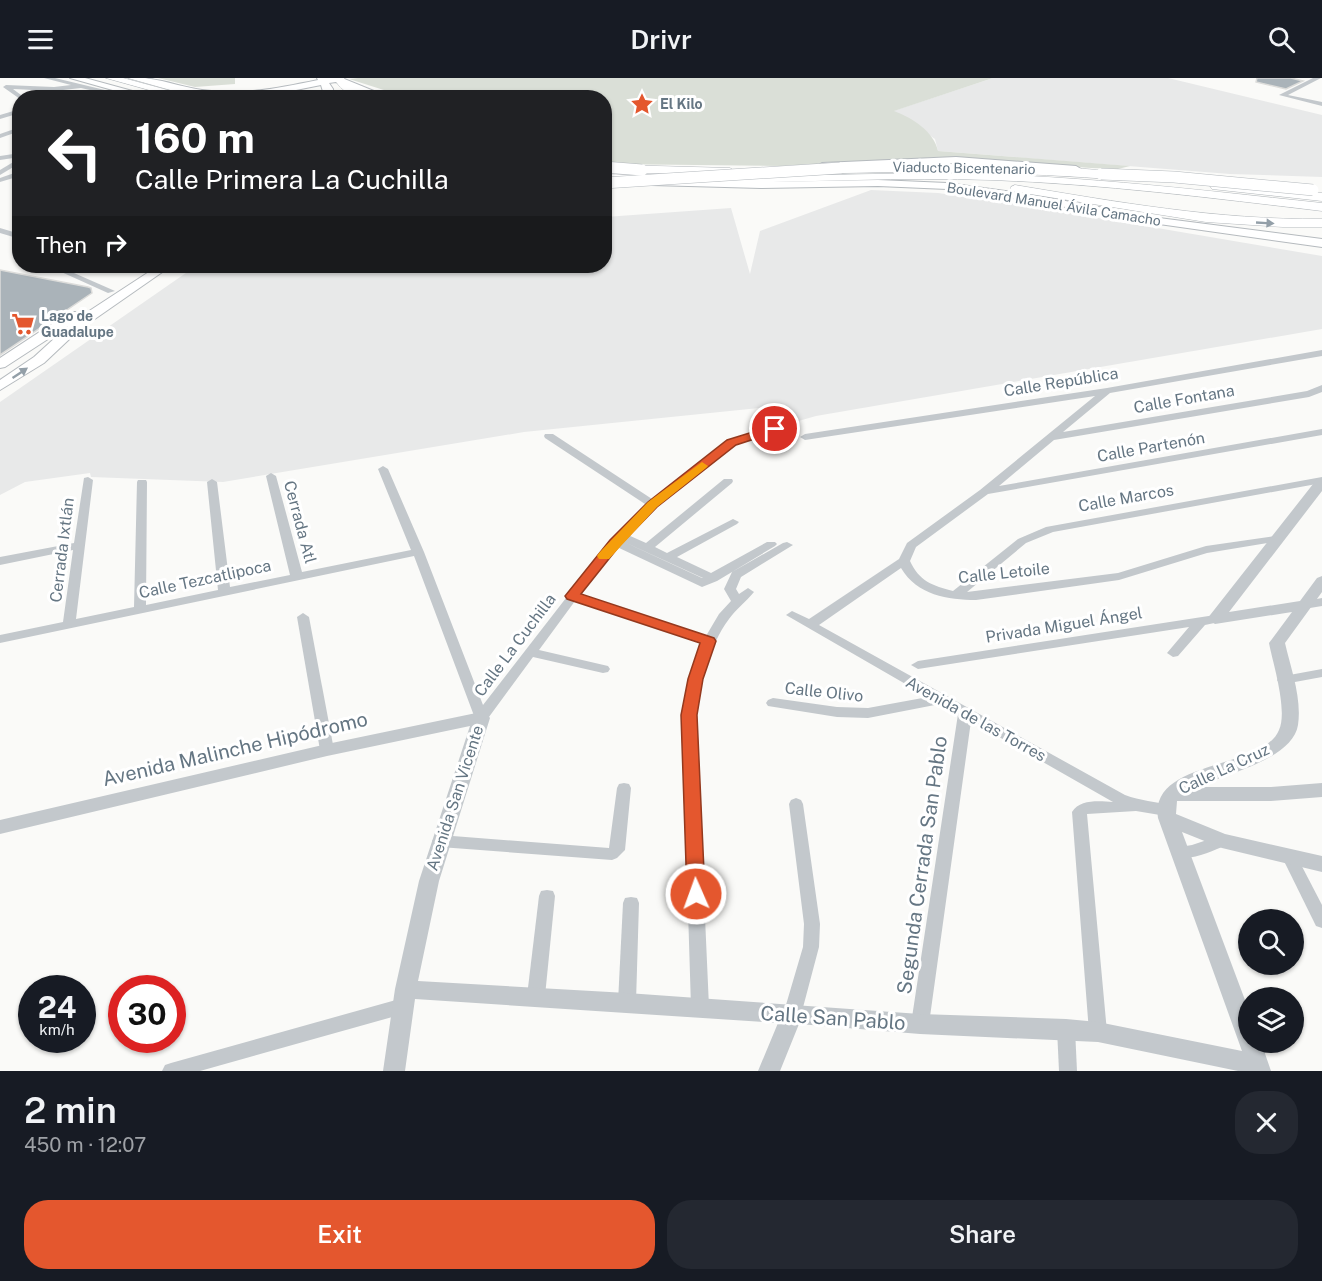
<!DOCTYPE html>
<meta charset="utf-8">
<style>
body{margin:0;font-family:"Public Sans",sans-serif;background:#242831;color:#f1f3f6;height:100vh;display:flex;flex-direction:column;font-size:22px;white-space:nowrap}
*{box-sizing:border-box;margin:0}
p{font-size:20px;color:#9ea1a6}
.icon{flex:none;width:33px;height:33px;fill:none;stroke:currentColor;stroke-width:2;stroke-linecap:round;stroke-linejoin:round}
.map{position:relative;height:993px;overflow:hidden}
.sheet{display:flex;flex-direction:column;background:#171b24;flex:1}
.sheet>*{flex:none}
.banner{position:absolute;left:12px;top:12px;width:600px;height:183px;border-radius:24px;box-shadow:0 2px 4px #0004;background:#202124;color:#fff;overflow:hidden}
.fabs{position:absolute;left:1238px;top:831px;display:grid;gap:12px}
.fabs a{display:grid;place-items:center;width:66px;height:66px;border-radius:50%;background:#171b24;box-shadow:0 2px 4px #0004;font-size:30px}
.speed{position:absolute;left:18px;top:897px;display:flex;gap:12px;font-size:30px;font-weight:700;text-align:center}
.speed>*{display:grid;place-content:center;width:78px;height:78px;border-radius:50%;background:#171b24;box-shadow:0 2px 4px #0004;line-height:1}
.speed small{font-size:15px;font-weight:400}
.speed .limit{border:9px solid #d22;background:#fff;color:#111}
.pin{position:absolute;display:grid;place-items:center;width:51px;height:51px;color:#fff;margin:-26px;border:3px solid #fff;border-radius:50%;box-shadow:0 2px 6px #0007}
.me{position:absolute;width:66px;margin:-33px;rotate:358deg;stroke-linejoin:round;filter:drop-shadow(0 0 4px #0008)}
.turn{display:flex;align-items:center;gap:21px;height:126px;padding:0 24px;font-size:27px}
.turn .icon{width:78px;height:78px;stroke-width:2.5}
.turn b{display:block;font-size:42px;line-height:51px}
.then{display:flex;align-items:center;height:57px;padding:0 24px;background:#0003;gap:12px;font-size:22px}
.round{display:grid;place-items:center;flex:none;width:63px;height:63px;border-radius:24px;background:#242831}
.summary{display:flex;align-items:center;justify-content:space-between;height:102px;padding:0 24px}
h1{font-size:36px;font-weight:600;line-height:45px}
.action{display:flex;gap:12px;margin-top:auto;padding:12px 24px}
.action a{flex:1;height:69px;border-radius:24px;background:#e4572e;color:#fff;font-size:24px;font-weight:600;line-height:69px;text-align:center}
.action a+a{background:#242831;color:#f1f3f6}
header{display:flex;justify-content:space-between;align-items:center;height:78px;padding:0 24px;background:#171b24;font-size:27px;font-weight:600}
.map>svg:first-child{display:block}
</style>
<header><svg class="icon" aria-label="menu" viewBox="0 0 24 24"><path d="M4 6h16M4 12h16M4 18h16"/></svg>Drivr<svg class="icon" aria-label="search" viewBox="0 0 24 24"><circle cx="10" cy="10" r="6"/><path d="M15 15l6 6"/></svg></header>
<div class="map">
<svg width="1322" height="993" viewBox="0 0 1322 993">
<rect width="100%" height="100%" fill="#fafaf8"/>
<g fill="#e8e9e9">
<path d="M993 0H1168L1322 37V99L1230 96 938 73 935 61 893 33Z"/>
<path d="M871 112 938 115 1010 125 1322 178V251L816 338 788 346 770 329 524 354 223 404 91 399 90 395 25 404 0 417V324L196 188H604L605 139 731 130 750 196 760 153Z"/>
</g>
<g fill="#dadfd7">
<path d="M158 0H235V6L195 9Z"/>
<path d="M358 0H993L894 33C913 40 934 54 938 73L1130 88 1118 91 1091 90 944 79 780 88 605 86 604 20 406 19 349 1Z"/>
</g>
<g fill="#aab3b9" stroke="#dcdcda" stroke-width="1.5">
<path d="M1257 0H1291L1303 3 1286 11 1256 4Z"/>
<path d="M0 192 88 209 91 210 92 215 0 277Z"/>
</g>
<g fill="none" stroke-linecap="round" stroke-linejoin="round">
<g stroke="#b5babe" stroke-width="2">
<g id="primary">
<path d="M70 0H85L158 20H141Z"/>
<path d="M138 0C160 0 180 9 202 12 241 18 280 10 318 2L317 0H342L391 20H377L336 4 329 5 333 11 334 20H325L321 7 271 17 210 20Z"/>
<path d="M956 79 1076 88 1081 91 1076 94 956 85 822 91 817 88 822 85Z"/>
<path d="M656 102 761 104 878 102 947 105 1027 116 1159 140 1322 161V169L1159 146 1027 122 947 111 878 108 761 110 652 107V103Z"/>
<path d="M158 188H171L79 252 44 285 0 312V302L34 279 68 248 5 289 0 290V280L70 234H80V239Z"/>
</g>
</g>
<g stroke="#b4b9bd" stroke-width="1">
<g id="trunk">
<path d="M106 0H123L197 20H178Z"/>
<path d="M924 95C1058 95 1190 111 1322 125V133C1212 120 1102 106 991 102 902 99 812 104 723 105L717 102 723 99Z"/>
<path d="M604 96 637 97 643 100 637 103 604 102Z"/>
<path d="M1015 107C1117 124 1218 142 1322 141V149H1283L1206 144 1011 113V109Z"/>
</g>
</g>
<g stroke="#b4b9bd" stroke-width="1">
<g id="motorway">
<path d="M128 0H145L219 20H199Z"/>
<path d="M336 0H344L348 7 378 20C361 20 344 18 335 2Z"/>
<path d="M932 86C958 86 1117 88 1128 98L1122 102C1021 94 920 92 818 96L812 92 818 88Z"/>
<path d="M620 87 730 90 736 94 730 98 616 94V88Z"/>
<path d="M1216 104 1322 115V123L1212 111 1210 108Z"/>
</g>
</g>
<g fill="#c3c8cc" fill-rule="evenodd">
<path d="M44 0H55L138 20H125L81 10 54 13 13 11 25 20 20 21 3 9 6 7 54 9 71 7Z"/>
<path d="M147 0H154L151 2Z"/>
<path d="M1313 0H1321L1288 17 1322 24V28L1279 17Z"/>
<path d="M20 31V35L0 41V37Z"/>
<path d="M20 49V53L0 60V56Z"/>
<path d="M20 75V79L0 82V78Z"/>
<path d="M20 80V85L0 97V92Z"/>
<path d="M20 93V98L0 104V100Z"/>
<path d="M0 150 20 156V161L0 155Z"/>
<path d="M48 188H58L115 213 108 215Z"/>
<path d="M1322 272V278L1110 315 1063 354 1307 313 1322 307V314L1309 319 1054 362 999 408 1322 351V357L988 416 916 469 910 483C919 503 933 508 953 513L1018 461 1046 449 1322 399V405L1053 454 1026 465 967 514 1118 495 1206 468 1276 458 1280 459 1282 461 1280 463 1207 475 1119 502 976 522C948 522 917 517 901 490L819 547 1125 717C1140 723 1156 723 1171 728L1173 732 1171 736 1166 738 1136 733 1087 736 1107 954 1104 960 1098 962 1092 960 1089 954 1072 734C1080 721 1099 723 1113 724L971 643 929 946 926 951 920 954 914 951 911 946 958 636 940 626 868 640 837 639 768 628 766 625 768 622 773 620 837 629 868 630 928 619 786 537 792 533 809 541 899 481 907 465 980 412 1095 318 805 362 800 359 805 356 1107 310Z"/>
<path d="M775 348 780 351 779 353 735 367 656 428 628 457 646 465 724 401H732L733 403 732 405 655 469 667 475 733 441 739 444 737 446 677 479 711 495 767 464H775L777 466 775 468 717 503 702 509 617 469 580 516 706 558 719 536 731 523 724 511 732 494 783 465 787 464 793 467 741 499 736 511 739 516 748 510 754 514C746 524 736 531 729 541 708 569 702 604 696 637L709 929 706 934 700 937 694 934 691 929 682 637 689 602 702 565 575 523 539 572 608 588 610 591 608 594 603 595 533 579 486 643H476L414 478 0 565V557L63 544 73 472 0 487V479L74 465 84 400 88 399 93 402 76 541 134 529 137 404 138 402H146L147 404 146 527 218 512 207 404 212 401 217 404 230 509 290 497 266 398 271 395 276 398 302 494 411 472 378 391 383 388 388 391 424 474 483 627 611 462 645 426 545 360 544 358 545 356H553L652 421 727 363ZM622 463 703 500H702Z"/>
<path d="M1322 520V528L1304 531 1298 527 1300 524Z"/>
<path d="M303 535 309 539 334 672 332 676H322L320 672 297 539Z"/>
<path d="M1215 537 1219 538 1221 541 1219 544 1205 547 1178 578 1173 579 1167 575 1189 549 918 591 911 587 918 583Z"/>
<path d="M1322 591V599L1284 606 1279 605 1277 602 1279 599 1284 598Z"/>
<path d="M624 705 629 706 631 710 625 772 617 780 612 782 440 769 435 767 432 763 435 759 440 757 609 770 617 710 619 706Z"/>
<path d="M796 720 801 722 803 726 820 846 819 869 801 937 798 942 792 945 786 942 783 937 803 869 804 846 789 726 791 722Z"/>
<path d="M1222 757 1227 759 1230 763 1227 767C1211 773 1191 784 1174 778L1171 774 1174 770 1192 767Z"/>
<path d="M1290 773 1295 775 1322 827V850L1316 848 1282 779 1285 775Z"/>
<path d="M547 812 553 813 555 818 545 918 542 923 536 925 530 923 527 918 539 818 541 813Z"/>
<path d="M631 819 637 820 639 825 636 924 633 929 627 932 621 929 618 924 623 825 625 820Z"/>
<path d="M403 920 409 923 412 928 409 933 403 936 200 993H162L165 987 171 985Z"/>
<path d="M1066 943 1072 945 1075 951 1077 993H1059L1057 951 1060 945Z"/>
</g>
<path fill="#c3c8cc" fill-rule="evenodd" d="M1322 400V413L1229 534 1300 523 1317 500 1322 498V514L1285 565C1291 591 1302 620 1298 647 1293 681 1224 697 1196 709H1271L1322 705V719L1271 723H1177L1176 736 1225 756 1322 778V794L1222 770 1182 754 1248 930V964H1261L1271 993H1238L1098 964 920 956 799 946 780 993H758L778 945 415 921 405 993H383L395 911 419 803 470 648 327 678 0 756V742L327 666 481 634 487 636 490 640 439 803 418 903 627 915 920 936 1066 941 1098 944 1242 973 1158 740C1149 681 1263 692 1279 652 1288 632 1273 586 1269 565L1292 534 1215 546 1207 541 1317 401Z"/>
<use href="#primary" fill="#fff" fill-rule="evenodd"/>
<use href="#trunk" fill="#fff" fill-rule="evenodd"/>
<use href="#motorway" fill="#fff" fill-rule="evenodd"/>
<g stroke="#b4b9bd" stroke-width="12" stroke-linecap="butt">
<g id="motorway-bridge">
<path d="M604 89 642 92"/>
<path d="M1101 96 1174 99 1313 112"/>
<path d="M604 105 840 90"/>
</g>
</g>
<use href="#motorway-bridge" stroke="#fff" stroke-width="11"/>
</g>
<defs><path id="oneway-solid" d="M-6-.8H1V-3.2L6.5 0L1 3.2V.8H-6Z" transform="scale(1.5)"/></defs>
<g fill="#939fa8">
<use href="#oneway-solid" transform="translate(1265 145) rotate(3)"/>
<use href="#oneway-solid" transform="translate(20 295) rotate(-34)"/>
</g>
<path fill="#e4572e" stroke="#94391e" stroke-width="1.5" d="M775 347 779 348V353L736 367 657 429 620 467 581 516 714 560 716 563 703 601 697 637 705 816 702 821 696 824 689 821 687 816 681 637 688 601 700 565 567 521 565 518 610 462 648 424 727 362Z"/>
<path fill="#f59e0b" d="M702 384 708 388 706 390 657 429 609 481H599L597 478 599 475 648 424Z"/>
<defs>
<g id="sight-bare" transform="scale(1.8)"><path d="M0-6L1.8-2.2L6-1.7L2.9 1.2L3.7 5.4L0 3.3L-3.7 5.4L-2.9 1.2L-6-1.7L-1.8-2.2Z" fill="#e4572e" stroke="#fff" stroke-width="2.5" paint-order="stroke"/></g>
<g id="supermarket-bare" transform="scale(1.8)"><path d="M-6-5.5h2.5l.6 2H6L4.5 2H-2.5L-4.4-4H-6ZM-1.5 3.2a1.3 1.3 0 1 0 .1 0ZM3 3.2a1.3 1.3 0 1 0 .1 0Z" fill="#e4572e" stroke="#fff" stroke-width="2.5" paint-order="stroke"/></g>
</defs>
<g fill-rule="evenodd">
<use href="#sight-bare" x="642" y="26"/>
<use href="#supermarket-bare" x="23" y="246"/>
</g>
<g text-anchor="middle" dominant-baseline="central" stroke-width="6" stroke-linejoin="round" paint-order="stroke">
<g font-size="14" font-weight="bold" fill="#657683" stroke="#fff" text-anchor="start">
<text x="660" y="26">El Kilo</text>
<text x="41" y="238">Lago de<tspan x="41" dy="16">Guadalupe</tspan></text>
</g>
<g font-size="14" fill="#657683" stroke="#fff">
<text transform="translate(964 90) rotate(1)">Viaducto Bicentenario</text>
<text transform="translate(1054 126) rotate(9)">Boulevard Manuel Ávila Camacho</text>
</g>
<g font-size="16" fill="#657683" stroke="#fff">
<text transform="translate(1061 304) rotate(-9)">Calle República</text>
<text transform="translate(1184 321) rotate(-10)">Calle Fontana</text>
<text transform="translate(1151 369) rotate(-10)">Calle Partenón</text>
<text transform="translate(1126 420) rotate(-10)">Calle Marcos</text>
<text transform="translate(300 444) rotate(75)">Cerrada Atl</text>
<text transform="translate(62 472) rotate(-83)">Cerrada Ixtlán</text>
<text transform="translate(1004 495) rotate(-6)">Calle Letoile</text>
<text transform="translate(205 501) rotate(-12)">Calle Tezcatlipoca</text>
<text transform="translate(1064 547) rotate(-9)">Privada Miguel Ángel</text>
<text transform="translate(515 567) rotate(-53)">Calle La Cuchilla</text>
<text transform="translate(824 614) rotate(6)">Calle Olivo</text>
<text transform="translate(976 641) rotate(29)">Avenida de las Torres</text>
<text transform="translate(1224 691) rotate(-25)">Calle La Cruz</text>
<text transform="translate(455 720) rotate(-72)">Avenida San Vicente</text>
</g>
<g font-size="20" fill="#657683" stroke="#fff">
<text transform="translate(235 671) rotate(-13)">Avenida Malinche Hipódromo</text>
<text transform="translate(922 787) rotate(-82)">Segunda Cerrada San Pablo</text>
<text transform="translate(833 940) rotate(4)">Calle San Pablo</text>
</g>
</g>
</svg>
<div class="fabs">
<a><svg class="icon" aria-label="search" viewBox="0 0 24 24"><circle cx="10" cy="10" r="6"/><path d="M15 15l6 6"/></svg></a>
<a><svg class="icon" aria-label="layers" viewBox="0 0 24 24"><path d="M12 4l9 5-9 5-9-5zM3 14l9 5 9-5"/></svg></a>
</div>
<div class="speed"><div>24<small>km/h</small></div><div class="limit">30</div></div>
<div class="pin" style="left:775px;top:351px;background:#d93025"><svg class="icon" aria-label="arrive" viewBox="0 0 24 24"><path d="M6 21V4h12l-3 4 3 4H6"/></svg></div>
<svg class="me" style="left:696px;top:816px" viewBox="-20 -20 40 40"><circle r="17" fill="#e4572e" stroke="#fff" stroke-width="3"/><path d="M0-11L8 9 0 5-8 9z" fill="#fff"/></svg>
<div class="banner">
<div class="turn"><svg class="icon" aria-label="left" viewBox="0 0 24 24"><path d="M17 20v-9H6M10 6l-5 5 5 5"/></svg><div><b>160 m</b>Calle Primera La Cuchilla</div></div>
<div class="then">Then<svg class="icon" aria-label="right" viewBox="0 0 24 24"><path d="M7 20v-9h11M14 6l5 5-5 5"/></svg></div>
</div>
</div>
<section class="sheet">
<div class="summary"><div><h1>2 min</h1><p>450 m · 12:07</p></div><a class="round"><svg class="icon" aria-label="close" viewBox="0 0 24 24"><path d="M6 6l12 12M18 6L6 18"/></svg></a></div>
<div class="action"><a>Exit</a><a>Share</a></div>
</section>
